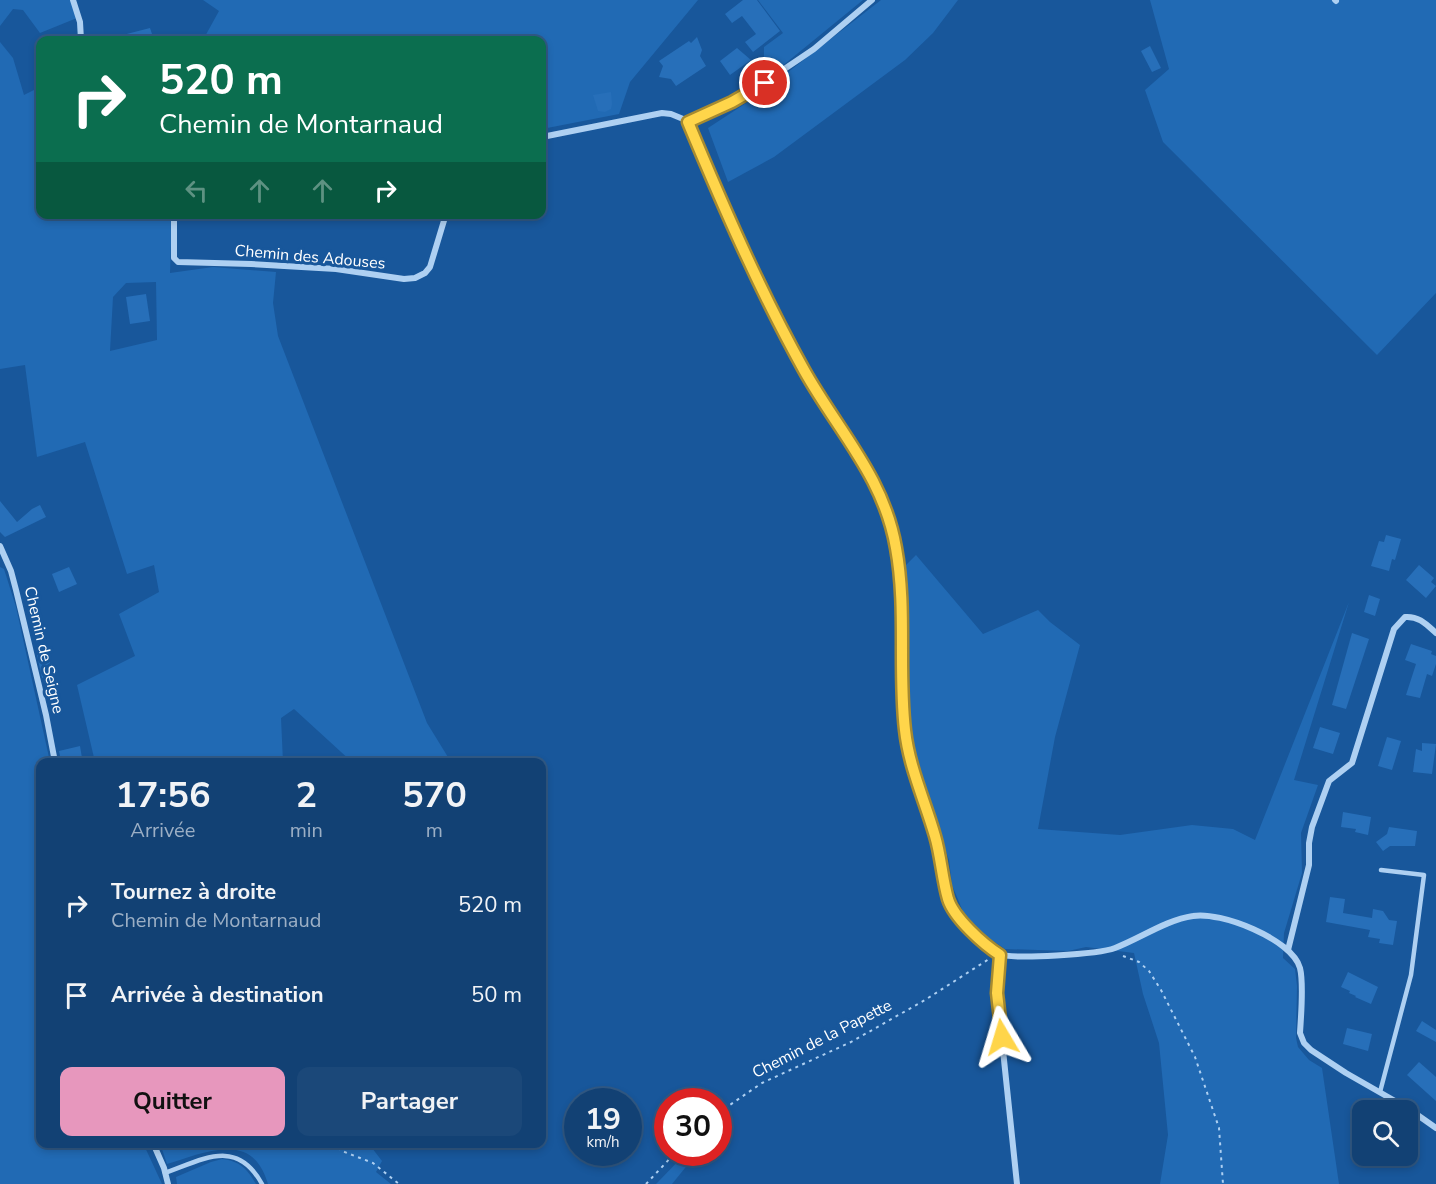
<!DOCTYPE html>
<html lang="fr">
<meta charset="utf-8">
<style>
body{margin:0;font-family:"Nunito Sans",sans-serif;background:#1b4879;color:#f1f3f6;height:100vh;display:flex;flex-direction:column;font-size:22px;white-space:nowrap}
*{box-sizing:border-box;margin:0}
p{font-size:20px;color:#9cafc5}
.icon{flex:none;width:33px;height:33px;fill:none;stroke:currentColor;stroke-width:2;stroke-linecap:round;stroke-linejoin:round}
.map{position:relative;flex:1;overflow:hidden}
.details{position:absolute;left:36px;top:758px;width:510px;height:390px;display:flex;flex-direction:column;background:#124174;border-radius:12px;box-shadow:0 3px 9px #0003,0 0 0 2px #315a86}
.details>*{flex:none}
.banner{position:absolute;left:36px;top:36px;width:510px;height:183px;border-radius:12px;box-shadow:0 3px 9px #0003,0 0 0 2px #315a86;background:#0b6e4f;color:#fff;overflow:hidden}
.fabs{position:absolute;left:1352px;top:1100px;display:grid;gap:12px}
.fabs a{display:grid;place-items:center;width:66px;height:66px;border-radius:12px;background:#124174;box-shadow:0 3px 9px #0003,0 0 0 2px #315a86;font-size:30px}
.speed{position:absolute;left:564px;top:1088px;display:flex;gap:12px;font-size:30px;font-weight:700;text-align:center}
.speed>*{display:grid;place-content:center;width:78px;height:78px;border-radius:50%;background:#124174;box-shadow:0 3px 9px #0003,0 0 0 2px #315a86;line-height:1}
.speed small{font-size:15px;font-weight:400}
.speed .limit{border:9px solid #d22;background:#fff;color:#111}
.pin{position:absolute;display:grid;place-items:center;width:51px;height:51px;color:#fff;margin:-26px;border:3px solid #fff;border-radius:50%;box-shadow:0 2px 6px #0007}
.me{position:absolute;width:66px;margin:-33px;rotate:353deg;stroke-linejoin:round;filter:drop-shadow(0 0 4px #0008)}
.turn{display:flex;align-items:center;gap:21px;height:126px;padding:0 24px;font-size:27px}
.turn .icon{width:78px;height:78px;stroke-width:2.5}
.turn b{display:block;font-size:42px;line-height:51px}
.lanes{display:flex;align-items:center;height:57px;padding:0 24px;background:#0003;justify-content:center;gap:30px;direction:ltr}
.lanes .off{opacity:.35}
.eta{display:flex;justify-content:space-evenly;align-items:center;height:102px;text-align:center}
.eta b{font-size:36px;font-weight:700;line-height:42px}
.button{display:flex;gap:12px;margin-top:auto;padding:12px 24px}
.button a{flex:1;height:69px;border-radius:12px;background:#e797bd;color:#111;font-size:24px;font-weight:700;line-height:69px;text-align:center}
.button a+a{background:#1b4879;color:#f1f3f6}
ul{padding:0;list-style:none}
li{display:flex;align-items:center;gap:18px;height:90px;padding:0 24px}
li div{flex:1}
li b{display:block;font-size:22px}
li em{font-style:normal}
.map>svg:first-child{display:block}
</style>
<div class="map">
<svg width="1436" height="1184" viewBox="0 0 1436 1184">
<rect width="100%" height="100%" fill="#18579b"/>
<g fill="#216ab4" fill-rule="evenodd">
<path d="M0 0H70L73 3 77 18 40 33 23 10 13 9 0 26Z"/>
<path d="M203 0H698L630 82 619 114 542 129V40H203L219 11Z"/>
<path d="M758 0H863L781 67H769L764 60V47L783 33Z"/>
<path d="M881 0H958L933 33 905 60 774 157 728 182 708 128 757 96Z"/>
<path d="M1150 0H1436V293L1377 355 1163 142 1145 90 1169 69Z"/>
<path d="M0 42 13 58 24 95 40 87V214L172 215 170 273 213 267 276 272 273 303 278 336 427 723 451 762H352L294 709 281 718 283 762H95L77 685 135 656 119 614 159 592 154 565 127 574 85 442 37 457 25 365 0 369ZM156 282 157 340 110 351 113 297 126 283Z"/>
<path d="M916 555 983 634 1038 610 1050 622 1080 645 1055 737 1038 829 1120 835 1192 825 1233 829 1255 840 1349 602 1294 780 1318 785 1301 833 1302 873 1284 933 1283 958 1295 969 1297 986 1296 1038 1298 1047 1309 1060 1322 1068 1339 1184H1160L1168 1135 1159 1043 1143 994 1134 953 1086 947 1068 951 1005 949 983 934 964 914 952 885 949 860 913 757 907 724 906 565Z"/>
<path d="M0 567 4 569 16 607 50 762H40V1143H143L162 1184H0Z"/>
<path d="M160 1143H375L372 1148 382 1161 376 1172 391 1184H268C266 1178 264 1172 260 1166 240 1134 195 1156 167 1164Z"/>
<path d="M687 1152H698L672 1184H656Z"/>
<path d="M222 1159C240 1161 247 1169 256 1184H177L176 1177 211 1162Z"/>
</g>
<g fill="#276fb9">
<path d="M743 0H757L780 31 753 52 745 42 756 34 742 16 732 23 725 14Z"/>
<path d="M150 28 154 40H115V37Z"/>
<path d="M697 37 702 50 700 56 706 66 676 86 671 79 659 77 663 66 659 61 689 41 691 43Z"/>
<path d="M1150 46 1161 68 1152 72 1141 51Z"/>
<path d="M737 48 751 60 730 75 720 61Z"/>
<path d="M611 92 612 104 611 109 605 112 598 111 593 95Z"/>
<path d="M146 294 150 321 130 324 126 297Z"/>
<path d="M0 501 17 522 32 509 40 505 46 517 5 537 0 532Z"/>
<path d="M1386 535 1401 539 1395 560 1392 559 1389 571 1371 566 1379 541 1384 542Z"/>
<path d="M1419 565 1434 578 1431 582 1436 586 1426 598 1406 580Z"/>
<path d="M69 567 77 584 59 592 52 574Z"/>
<path d="M1369 595 1380 599 1375 616 1364 612Z"/>
<path d="M1352 633 1369 639 1346 709 1332 705Z"/>
<path d="M1411 644 1432 651 1431 654 1436 656V664L1432 676 1427 674 1420 698 1406 695 1416 664 1405 660Z"/>
<path d="M47 651 53 674 42 678 37 655Z"/>
<path d="M1320 727 1340 733 1333 754 1313 748Z"/>
<path d="M1387 737 1401 741 1392 770 1378 766Z"/>
<path d="M1422 743 1436 744 1432 774 1413 772 1416 749 1422 751Z"/>
<path d="M80 746 82 758 61 762 59 751Z"/>
<path d="M1343 812 1371 817 1368 835 1355 832 1356 829 1341 827Z"/>
<path d="M1389 827 1417 831 1415 846H1390L1383 851 1376 842 1387 834Z"/>
<path d="M1330 897 1345 899 1343 913 1372 918 1373 909 1383 911 1389 920 1397 921 1393 945 1379 943 1380 939 1368 937 1370 930 1326 922Z"/>
<path d="M1348 972 1378 987 1371 1004 1355 997 1356 996 1349 993 1350 991 1341 987Z"/>
<path d="M1422 1021 1436 1030V1042L1416 1031Z"/>
<path d="M1347 1028 1372 1034 1368 1051 1343 1044Z"/>
<path d="M1419 1062 1436 1077V1101L1407 1075Z"/>
</g>
<g fill="none" stroke-linecap="round" stroke-linejoin="round">
<g stroke="#aed0f2" stroke-width="2" stroke-dasharray="3 4.5" stroke-linecap="butt">
<path d="M1123 956 1139 962 1149 971 1161 990 1195 1057 1219 1128 1223 1184"/>
<path d="M718 1113 762 1083 851 1042 925 1000 989 959"/>
<path d="M332 1143 342 1151 373 1163 399 1184"/>
<path d="M646 1184 676 1152"/>
</g>
<g stroke="#aed0f2" stroke-width="4.5">
<path d="M1380 1092 1411 975 1424 875 1381 870"/>
<path d="M165 1173C204 1159 237 1138 262 1184"/>
</g>
<g stroke="#aed0f2" stroke-width="6">
<path d="M73 0 80 22 81 40"/>
<path d="M1335 0 1336 1"/>
<path d="M688 121 746 95 814 49 872 0"/>
<path d="M542 137 662 113 671 114 688 121C723 206 761 290 804 370 832 421 876 466 891 523 910 591 896 662 905 731 910 769 926 802 935 838 941 860 942 895 956 913 966 926 983 947 998 954 1014 960 1099 954 1115 948 1141 938 1166 920 1193 916 1220 911 1292 939 1300 968 1304 984 1301 1015 1300 1033L1304 1043 1311 1050 1346 1073 1409 1109 1436 1128"/>
<path d="M174 214V258L178 262 251 264 336 269 404 279 415 278 425 273 430 267 446 214"/>
<path d="M0 546 11 571 16 590 46 715 55 762"/>
<path d="M1288 950 1309 865V843L1312 827 1329 781 1352 763 1394 629 1405 617C1419 616 1426 624 1436 633"/>
<path d="M1000 955 997 993 1017 1184"/>
<path d="M153 1143 164 1168 168 1184"/>
</g>
</g>
<g fill="none" stroke-linecap="round" stroke-linejoin="round">
<g stroke="#a68a30" stroke-width="15">
<path id="route" d="M765 83 732 102 688 122C723 206 760 291 804 370 838 431 884 477 896 548 907 608 898 670 905 730 909 767 925 801 935 836 941 856 942 878 948 899 954 918 983 944 1000 955L997 993 1002 1037"/>
</g>
<use href="#route" stroke="#ffd54a" stroke-width="10"/>
</g>
<g text-anchor="middle" dominant-baseline="central" stroke-width="6" stroke-linejoin="round" paint-order="stroke">
<g font-size="16" fill="#fff" stroke="#18579b">
<text transform="translate(310 257) rotate(5)">Chemin des Adouses</text>
<text transform="translate(44 650) rotate(77)">Chemin de Seigne</text>
<text transform="translate(822 1039) rotate(-27)">Chemin de la Papette</text>
</g>
</g>
</svg>
<div class="fabs">
<a><svg class="icon" aria-label="search" viewBox="0 0 24 24"><circle cx="10" cy="10" r="6"/><path d="M15 15l6 6"/></svg></a>
</div>
<div class="speed"><div>19<small>km/h</small></div><div class="limit">30</div></div>
<div class="pin" style="left:765px;top:83px;background:#d93025"><svg class="icon" aria-label="arrive" viewBox="0 0 24 24"><path d="M6 21V4h12l-3 4 3 4H6"/></svg></div>
<svg class="me" style="left:1002px;top:1037px" viewBox="-20 -20 40 40"><path d="M0-17L14 15 0 8-14 15z" fill="#ffd54a" stroke="#fff" stroke-width="4"/></svg>
<div class="banner">
<div class="turn"><svg class="icon" aria-label="right" viewBox="0 0 24 24"><path d="M7 20v-9h11M14 6l5 5-5 5"/></svg><div><b>520 m</b>Chemin de Montarnaud</div></div>
<div class="lanes"><svg class="icon off" aria-label="left" viewBox="0 0 24 24"><path d="M17 20v-9H6M10 6l-5 5 5 5"/></svg><svg class="icon off" aria-label="ahead" viewBox="0 0 24 24"><path d="M12 20V5M6 11l6-6 6 6"/></svg><svg class="icon off" aria-label="ahead" viewBox="0 0 24 24"><path d="M12 20V5M6 11l6-6 6 6"/></svg><svg class="icon" aria-label="right" viewBox="0 0 24 24"><path d="M7 20v-9h11M14 6l5 5-5 5"/></svg></div>
</div>
<section class="details">
<div class="eta">
<div><b>17:56</b><p>Arrivée</p></div>
<div><b>2</b><p>min</p></div>
<div><b>570</b><p>m</p></div>
</div>
<ul>
<li><svg class="icon" aria-label="right" viewBox="0 0 24 24"><path d="M7 20v-9h11M14 6l5 5-5 5"/></svg><div><b>Tournez à droite</b><p>Chemin de Montarnaud</p></div><em>520 m</em></li>
<li><svg class="icon" aria-label="arrive" viewBox="0 0 24 24"><path d="M6 21V4h12l-3 4 3 4H6"/></svg><div><b>Arrivée à destination</b></div><em>50 m</em></li>
</ul>
<div class="button"><a>Quitter</a><a>Partager</a></div>
</section>
</div>
